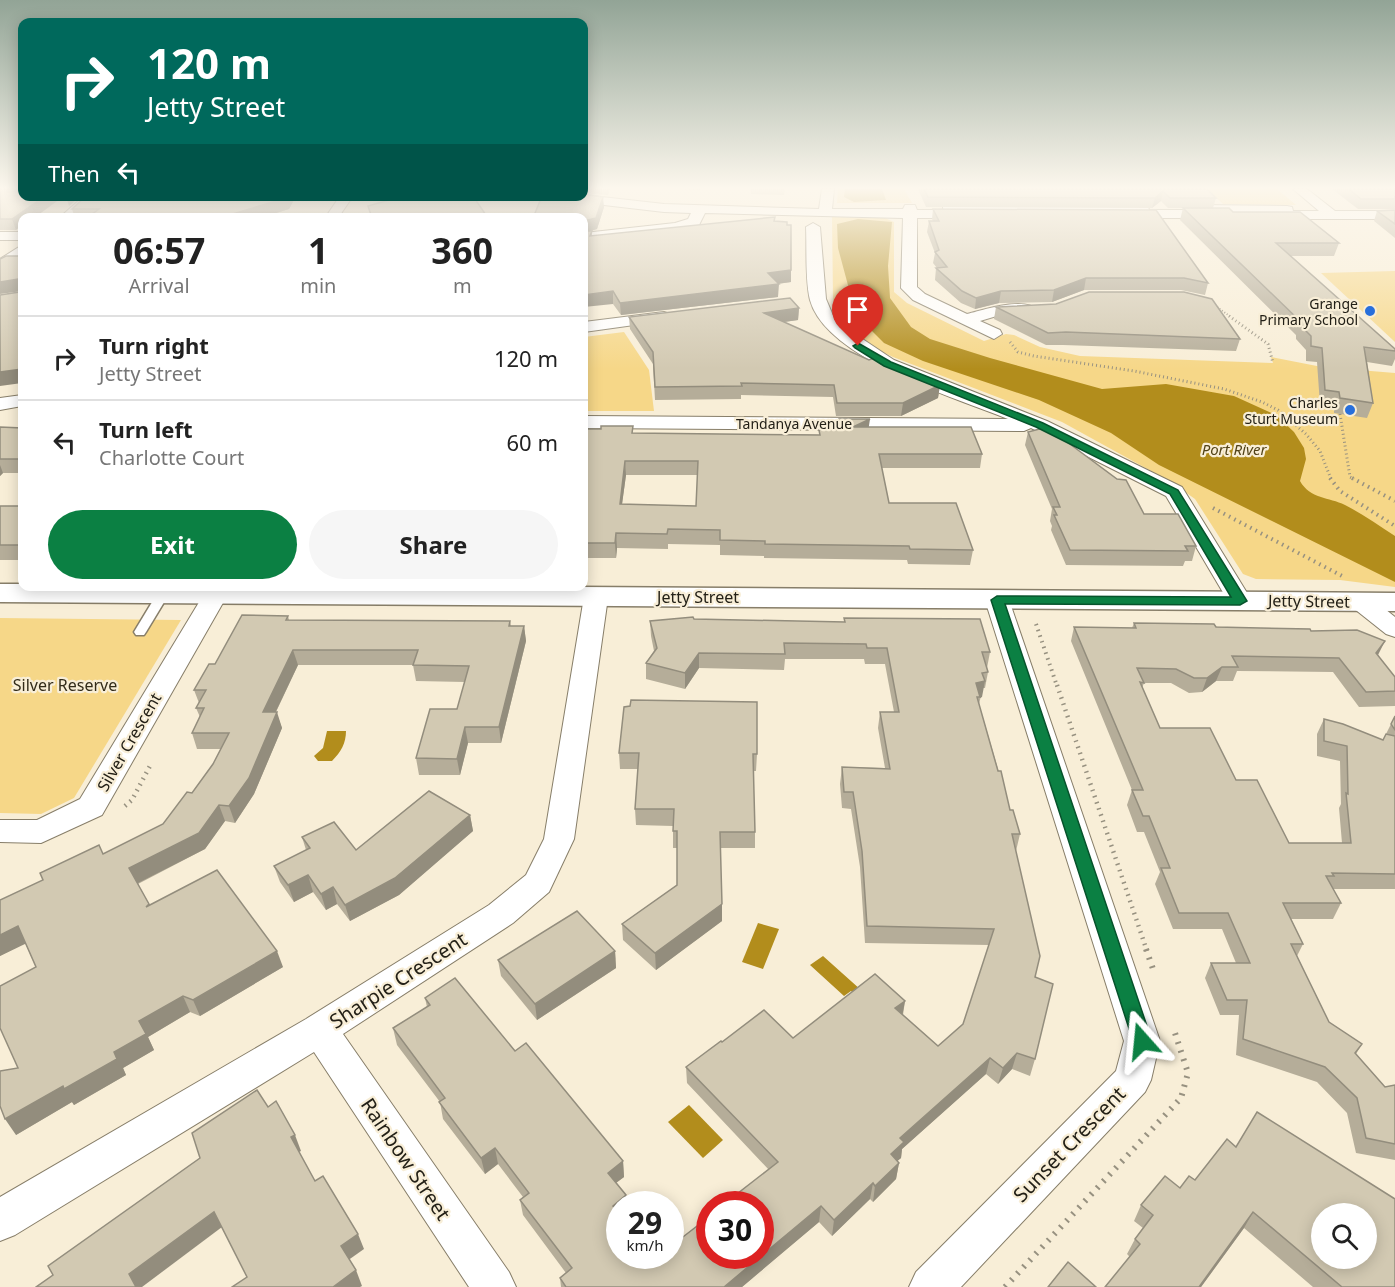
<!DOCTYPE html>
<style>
body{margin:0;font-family:"Noto Sans",sans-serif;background:#f6f6f6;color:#222;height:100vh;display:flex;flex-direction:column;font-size:22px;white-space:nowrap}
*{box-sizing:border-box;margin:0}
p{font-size:20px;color:#767676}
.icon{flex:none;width:33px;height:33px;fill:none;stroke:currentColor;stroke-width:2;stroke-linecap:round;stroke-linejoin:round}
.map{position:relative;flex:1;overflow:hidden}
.panel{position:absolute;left:18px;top:213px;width:570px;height:378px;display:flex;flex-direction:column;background:#fff;border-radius:12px;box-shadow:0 3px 15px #0003}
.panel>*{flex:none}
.guide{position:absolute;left:18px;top:18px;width:570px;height:183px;border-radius:12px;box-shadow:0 3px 15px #0003;background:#00695c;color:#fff;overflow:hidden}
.tools{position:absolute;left:1311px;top:1203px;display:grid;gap:12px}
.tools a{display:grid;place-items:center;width:66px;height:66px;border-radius:50%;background:#fff;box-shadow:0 3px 15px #0003;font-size:30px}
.speed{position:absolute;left:606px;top:1191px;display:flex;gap:12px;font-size:30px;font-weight:700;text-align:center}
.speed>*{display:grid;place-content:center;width:78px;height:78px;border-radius:50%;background:#fff;box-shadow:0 3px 15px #0003;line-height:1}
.speed small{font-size:15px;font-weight:400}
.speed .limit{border:9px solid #d22;background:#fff;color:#111}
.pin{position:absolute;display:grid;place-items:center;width:51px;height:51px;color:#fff;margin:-62px -26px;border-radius:50% 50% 50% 0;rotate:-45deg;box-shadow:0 0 6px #0007}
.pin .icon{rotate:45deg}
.me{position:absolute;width:66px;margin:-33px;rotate:342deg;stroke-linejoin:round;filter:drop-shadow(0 0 4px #0008)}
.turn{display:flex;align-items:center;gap:21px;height:126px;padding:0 30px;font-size:27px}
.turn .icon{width:78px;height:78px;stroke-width:2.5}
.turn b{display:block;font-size:42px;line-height:51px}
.then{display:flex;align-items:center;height:57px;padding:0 30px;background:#0003;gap:12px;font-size:22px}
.eta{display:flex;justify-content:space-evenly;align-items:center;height:102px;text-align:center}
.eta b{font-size:36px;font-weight:700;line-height:42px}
.action{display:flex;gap:12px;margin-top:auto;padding:12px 30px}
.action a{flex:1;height:69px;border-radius:36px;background:#0b8043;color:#fff;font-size:24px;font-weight:700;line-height:69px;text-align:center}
.action a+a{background:#f6f6f6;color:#222}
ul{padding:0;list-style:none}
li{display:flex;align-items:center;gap:18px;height:84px;padding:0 30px;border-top:2px solid #e0e0e0}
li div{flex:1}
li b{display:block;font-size:22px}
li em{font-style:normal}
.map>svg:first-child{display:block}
</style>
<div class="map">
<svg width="1395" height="1287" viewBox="0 0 1395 1287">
<rect width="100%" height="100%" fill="#f8eed7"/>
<g fill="#f6d788">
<path d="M838 189H904L912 203H837Z"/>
<path d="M1207 189H1277L1296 205 1223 204Z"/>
<path d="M832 217 885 218 894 222V292L907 303 984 341 1006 334 1014 335 1040 347 1080 356 1273 363 1271 357 1322 367 1395 373V587L1340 580 1256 579 1243 574 1195 499 1171 482 1062 422 893 357 860 341 839 318 833 299Z"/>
<path d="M1395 271V342L1321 273Z"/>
<path d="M624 332 649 370 654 411H584V337Z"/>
<path d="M0 618 181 620 74 798 41 814 0 813Z"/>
</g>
<g fill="#b28d1c">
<path d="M845 189H882L886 200 854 202 844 197Z"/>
<path d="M858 219 892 222 888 266 890 298 911 327 930 339 990 358 1102 389 1166 384 1234 396 1276 415 1294 432 1304 448 1306 459 1300 481C1310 499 1329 497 1345 505 1363 514 1379 526 1395 536V582L1159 465 1111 433 1039 400 923 361 884 343 864 323 852 300 838 248 837 224Z"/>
<path d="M327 731H346C346 743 341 752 332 761H318L314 756 323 748Z"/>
<path d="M758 923 779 929 763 969 742 962Z"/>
<path d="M823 956 861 990 855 994 851 991 844 996 810 965Z"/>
<path d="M689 1105 723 1140 703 1158 668 1122Z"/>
</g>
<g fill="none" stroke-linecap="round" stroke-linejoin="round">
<g stroke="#877e69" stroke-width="3">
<path id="lane" d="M163 591 169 594 146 632 144 635H136L134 632 157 594Z"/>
</g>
<g stroke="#877e69" stroke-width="2">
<g id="street">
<path d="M822 189H834L832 209H903L905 205H915L917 210H943V205L948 204 1143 205 1148 206 1149 210H1191L1192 206 1197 205 1287 206 1292 207 1293 211H1319L1293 189H1307L1335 211H1395V219H1269L1264 218 1263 214 1221 213 1220 217 1215 218H1125L1120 217 1119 213 971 212V217L966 218H917V287L925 294 967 314C983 310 1025 296 1037 310L1029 315H1000L980 321 1000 330 1002 334 994 339 913 300 901 288 903 218 705 213 699 225 676 231 584 241V233L675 223 688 219 691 213 664 212 561 200 555 196H584V195L664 204 819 209Z"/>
<path d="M84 196H99L74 218H59Z"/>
<path d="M340 196H353L338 218H325Z"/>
<path d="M813 223 820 227 826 299 834 318 846 328 894 360 1047 421 1182 487 1252 601 1249 606 1240 608 1231 606 1166 496 1031 428 1024 431 584 428V416L1008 419C956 398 826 359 810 300 805 280 807 249 806 227Z"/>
<rect x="0" y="232" width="22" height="8"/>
<path d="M22 245V256L5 269 0 270V259Z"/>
<path d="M664 312 670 314 672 317 670 320 584 332V322Z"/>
<path d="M22 395V406L0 410V398Z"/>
<path d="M216 587 225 589 228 594 102 815 41 843 0 842V820H37L80 799 204 594 207 589Z"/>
<path d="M596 590 605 592 608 597 574 839 549 892 513 923 343 1034 509 1272 516 1287H469L314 1052 15 1235 0 1241V1197L306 1019 489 905 526 875 544 839 584 597 587 592Z"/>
<path d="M997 593 1006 595 1009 600 1160 1041 1151 1080 1145 1092 961 1287H909L916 1272 1116 1071 1124 1041 985 600 988 595Z"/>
<path d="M1361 595 1370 597 1395 617V637L1386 634 1352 607 1349 602 1352 597Z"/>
</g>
</g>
<g stroke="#877e69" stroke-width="3">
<path id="secondary" d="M0 584H22V586H447L1395 593V611L0 602Z"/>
</g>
<g stroke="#979180" stroke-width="2" stroke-dasharray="1 2" stroke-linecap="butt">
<path d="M527 196 542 200"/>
<path d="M1217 307 1231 317"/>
</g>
<g stroke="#979180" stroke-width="3" stroke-dasharray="1 3" stroke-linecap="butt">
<path d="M1229 316 1268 344 1273 363"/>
<path d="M1010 342 1018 352 1034 356 1134 371 1224 389 1262 402 1278 410 1306 434 1320 451 1331 479"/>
<path d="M1340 414 1350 477 1354 479"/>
</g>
<g stroke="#979180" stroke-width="4" stroke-dasharray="1.5 4.5" stroke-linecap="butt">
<path d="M1330 478 1340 491 1395 526"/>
<path d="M1352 478 1395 501"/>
<path d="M1213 508 1344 577"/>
<path d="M1036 624 1057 686"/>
</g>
<g stroke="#979180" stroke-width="4.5" stroke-dasharray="1.5 5" stroke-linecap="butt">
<path d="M1057 685 1147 951"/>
<path d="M125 806 132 800 151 764"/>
</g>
<g stroke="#979180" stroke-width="6" stroke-dasharray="2 7" stroke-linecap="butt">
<path d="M1146 949 1153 969"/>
<path d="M1005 1287 1181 1098 1188 1073 1175 1033"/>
</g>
<use href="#lane" fill="#fff" fill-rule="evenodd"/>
<use href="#street" fill="#fff" fill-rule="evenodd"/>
<use href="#secondary" fill="#fff" fill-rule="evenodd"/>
</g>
<g fill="#b5ad99" fill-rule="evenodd">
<path d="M0 189H22L16 230H0Z"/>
<path d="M584 189H610L608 195 584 193Z"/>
<path d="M671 189H700V190Z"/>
<path d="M751 189H785L784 195 751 194Z"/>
<path d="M918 189H1207L1216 198 1213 208H1168L1161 201 1152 208 926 207Z"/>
<path d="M1332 189H1395V209H1358Z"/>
<path d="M86 196H296L289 209 260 218H75L72 209Z"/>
<path d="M604 207 597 229 589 231H592V236L775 221 791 282 778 284V297L621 315 613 304 584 218Z"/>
<path d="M1183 208 1233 212 1339 243 1334 256H1291L1395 351V359L1392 366 1367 362 1373 403 1367 418 1334 413V407L1320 405 1317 362 1306 361V350L1296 339V335L1180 220Z"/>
<path d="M933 209 1208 283 1205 295 1181 290H1084L1052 302 999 303 975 309 961 303 935 280 936 268H937L933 263 935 253 927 232 929 221H933L932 219Z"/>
<path d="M1395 210V238L1374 221 1377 211Z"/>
<path d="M996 307 1240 339 1236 351 1063 345H1046L994 319Z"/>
<path d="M799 308 798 320 784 322 869 360 940 385 938 398 901 416H836L833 397 741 395V399L655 400 653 364 630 329 629 317Z"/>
<path d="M839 419 869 427 982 454 980 468H882L889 503 973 550 970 565 908 564 907 560 764 558V556L720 555V545L668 544V549L617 548 616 558H584V429L633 433 819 435V430H836V427H838ZM626 475H698L696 506 622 504Z"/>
<path d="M0 427 22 428V473H3L0 476Z"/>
<path d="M1028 432 1144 514 1196 546 1192 561H1185L1183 566 1066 565 1051 530 1052 526 1050 521 1052 509 1025 445Z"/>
<rect x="0" y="506" width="22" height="54"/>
<path d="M288 616 289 620 510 621 511 626H524L526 641 501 743H468L460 775H419L416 758 457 709 465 682 416 681 413 665H298L276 712 282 728 254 794 235 823 225 821 205 849 138 884 150 906 283 967 200 1016 190 1012 148 1037 154 1050 123 1068 126 1075 74 1105 72 1102 16 1135 18 1068 36 967 25 943 0 956V900L103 854 163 824 192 793 213 764 221 749H197L192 733 200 717 196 708 199 703 194 690 215 664Z"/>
<path d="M844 618 990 652 987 668 988 672 985 688H983L979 704 1010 810 1020 834 1016 851 1035 977V1059L1030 1076 1012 1069 998 1084 986 1074 902 1149 901 1158 897 1161 899 1163 896 1179 873 1202 870 1199 832 1236 819 1222 742 1287H561L560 1278 566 1273 523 1215 520 1200 523 1197 498 1164 485 1174 443 1119 440 1102 397 1045 393 1028 427 1007 425 998 515 1051 623 1161 624 1177 616 1183 620 1204V1256H670L769 1170 687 1083 686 1067 722 1042 793 1038 905 1001 903 1015 938 1046 963 1024 989 945 865 943 860 867 851 809 842 808 840 784 842 767 885 768 878 728 880 712H894L885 664H865L864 659H785L784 670 699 668 685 689 646 679V663L654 651 651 636 650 621 694 619 844 622Z"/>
<path d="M1134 623 1311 631 1378 656 1395 677V706L1359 707 1333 672 1237 671 1233 681H1216L1202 692 1189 693 1171 683H1144L1142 688 1160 728 1236 780 1289 843H1342L1339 808 1341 804 1340 761 1317 756V734L1324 719 1383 740 1395 716V889H1333L1341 903 1333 919H1291L1303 944 1297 956 1329 1022 1362 1044 1356 1054 1385 1087 1395 1085V1160L1356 1153 1347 1113 1317 1082 1236 1055 1239 1015H1220L1205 978 1211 963H1236L1222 929H1173L1155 884 1160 872 1144 832H1137L1127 805 1132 790 1071 641 1074 627 1132 628Z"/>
<path d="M619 753 757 754 756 771H753L755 832V848H720L722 921 656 970 623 940 622 924 677 885V848H673V826L636 825 635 809 638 769H620Z"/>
<path d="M470 815 473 831 399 895 350 921 337 904 326 910 313 892 294 902 280 882 274 866 306 850 302 837 356 850Z"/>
<path d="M615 951 616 968 537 1020 501 976 498 960Z"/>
<path d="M1195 1180 1395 1287H1313L1244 1228 1201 1287H1105L1130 1257 1127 1254 1135 1239 1143 1228 1134 1221 1141 1205Z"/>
</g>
<g fill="#938d7d">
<path d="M1163 191 1161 201 1152 208 1155 198Z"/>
<path d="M45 196H64L34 218H22V225L16 230 12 219Z"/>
<path d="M66 196H81L69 206Z"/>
<path d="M287 196H296L289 209 260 218H219Z"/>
<path d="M603 197 604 207 597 229 584 233V221Z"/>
<path d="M791 270V282L768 285V273Z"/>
<path d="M1086 278 1084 290 1052 302 1054 290Z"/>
<path d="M19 279 22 291 0 294V282Z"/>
<path d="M779 284 778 297 621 315 620 303Z"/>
<path d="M613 291V304L584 307V295Z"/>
<path d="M1001 291 999 303 975 309 976 298Z"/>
<path d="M799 308 798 320 763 325 764 313Z"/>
<path d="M22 369V383L0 386V372Z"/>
<path d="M940 385 938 398 901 416 903 403Z"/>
<path d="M870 419 868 432 853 427Z"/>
<path d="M625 461 626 475 620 519V504Z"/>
<path d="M0 465 3 473 0 476Z"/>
<path d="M616 533 617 548 616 558 615 543Z"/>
<path d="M524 626 526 641 501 743 499 727Z"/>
<path d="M1385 641 1378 655 1376 653Z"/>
<path d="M293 650 298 665 268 728 263 712Z"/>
<path d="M699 653V668L685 689V673Z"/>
<path d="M1222 667 1216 681 1202 692 1207 678Z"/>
<path d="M985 681 982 697 980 698 976 683Z"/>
<path d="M277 712 282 728 254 794 235 823 229 806Z"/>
<path d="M465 727 468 743 460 775 457 759Z"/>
<path d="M219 805 225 821 205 849 136 884 129 868Z"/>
<path d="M470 815 473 831 399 895 350 921 345 905Z"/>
<path d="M308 875 313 892 294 902 288 885Z"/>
<path d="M333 887 337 904 326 910 321 894Z"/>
<path d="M722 904V921L656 970 655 953Z"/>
<path d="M18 926 27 943 0 956V935Z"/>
<path d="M277 951 283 967 200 1016 193 1000Z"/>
<path d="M615 951 616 968 537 1020 535 1004Z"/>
<path d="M183 996 190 1012 148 1037 154 1050 123 1068 126 1075 74 1105 72 1102 16 1135 5 1119 114 1052 139 1021Z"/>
<path d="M905 1001 902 1017 895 1008Z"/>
<path d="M1017 1053 1012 1069 998 1084 1003 1068Z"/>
<path d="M990 1058 986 1074 902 1149 901 1158 887 1170 891 1154 900 1138Z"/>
<path d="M295 1135 301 1151 297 1153 291 1137Z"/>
<path d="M495 1148 498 1164 485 1174 481 1158Z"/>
<path d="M623 1161 624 1177 609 1188 608 1173Z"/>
<path d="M899 1163 896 1179 873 1202 875 1186Z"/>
<path d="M873 1183 870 1199 832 1236 834 1220Z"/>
<path d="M626 1195 627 1204H620V1217L613 1206Z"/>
<path d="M821 1206 819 1222 742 1287H724Z"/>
<path d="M214 1212 222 1227 142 1287H136L129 1274Z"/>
<path d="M1253 1212 1244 1228 1201 1287H1199Z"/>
<path d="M358 1234 364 1249 347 1261 341 1246Z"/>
<path d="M356 1270 362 1286 360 1287H333Z"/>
</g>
<g fill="#d2c9b2" stroke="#938d7d" stroke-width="1.5" fill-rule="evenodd">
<path d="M0 189H22V196H45L12 219H0Z"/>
<path d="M924 189H1207L1216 198H1170L1163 191 1155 198 928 197Z"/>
<path d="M1349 189H1395V199H1361Z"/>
<path d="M584 194 603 197 596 218 584 221V218H533L542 196H584Z"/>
<path d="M86 196H287L286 198 219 218H87L99 209H72Z"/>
<path d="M403 196H473L488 218H372L368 206Z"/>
<path d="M1183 208H1229L1233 212H1300L1339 243H1276L1395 349V351L1364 347 1373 403 1340 398 1339 392 1325 390 1322 348 1311 346V336L1300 325V321Z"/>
<path d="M933 209 1156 210 1208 283 1184 278H1086L1054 290 1001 291 976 298 962 291 936 268 947 267 935 252 939 250 929 221H939Z"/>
<path d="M1395 210V224L1377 211Z"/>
<path d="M775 217 774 221 787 222V225H791V270L768 273 779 284 620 303 613 291 584 295V231H592L590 236Z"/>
<path d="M6 256H22V369L0 372V295L19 292V279L0 282V259Z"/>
<path d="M1089 292H1184L1212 299 1240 339 1066 332 1048 333 996 307 1056 304Z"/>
<path d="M790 298 799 308 764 313 869 360 874 358 940 385 903 403H837L834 385 741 383 742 386 655 387 653 352 629 317Z"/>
<path d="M839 419H870L853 427H971L982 454H879L889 503H956L973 550 910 549 909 546 765 544V541L720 540V530L668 529 667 534 616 533 615 543H584V429H601V426H633L632 433 820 435 819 430H837L836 427H840ZM625 461H698L696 506 620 504Z"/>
<path d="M0 427 22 428V459H0Z"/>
<path d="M1047 427 1117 479 1126 480 1144 514H1178L1196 546H1185L1188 551 1070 550 1054 515H1057L1053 507H1060L1028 432Z"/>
<rect x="0" y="506" width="22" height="39"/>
<path d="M242 615 288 616 286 620 510 621 509 626H524L499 727H465L457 759 416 758 430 709H457L469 666 413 665 418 650H293L263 712H277L249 778 229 806 219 805 199 833 129 868 149 904 146 907 217 870 277 951 193 1000 183 996 139 1021 146 1034 114 1052 117 1059 64 1089 63 1086 5 1119 0 1106V1071L18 1068 0 1028V986L36 967 18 926 0 935V900L43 880 40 873 99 845 103 854 163 824 187 792 192 793 213 764 229 733H192L204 708H196L206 690H194L209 664H215Z"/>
<path d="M693 617 694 619 845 622 844 618 980 619 990 652H982L988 672 982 673 985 681 976 683 980 697H977L998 771H1001L1010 810H1013L1020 834H1012L1040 956 1035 977 1053 984 1035 1059 1017 1053 1003 1068 990 1058 900 1138 904 1142 891 1154 899 1163 875 1186 873 1183 834 1220 821 1206 724 1287H566L560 1278 572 1268 520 1200 529 1193 495 1148 481 1158 439 1102 445 1098 393 1028 430 1005 425 998 455 978 515 1051 526 1043 623 1161 608 1173 626 1195 613 1206 620 1214V1256H670V1247L710 1216V1256H760V1204H724L778 1162 686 1067 721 1041 722 1042 764 1010 793 1038 875 974 905 1001 895 1008 938 1046 963 1024 994 929 867 926 862 851 853 792H844L842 767 890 769 880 712H899L887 648H867L866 644 784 643 785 654 699 653 685 673 646 663 657 648 650 621Z"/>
<path d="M1134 623 1214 624 1216 627 1310 629 1311 631 1357 630 1385 641 1376 653 1395 677V691L1366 692 1339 658 1232 656 1238 667H1222L1207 678H1194L1176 669 1137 668 1144 683 1140 682 1160 728H1210L1236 780H1257L1289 843H1351L1346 793 1348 794 1347 746 1324 741V719L1343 724 1383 740 1386 734 1395 736V874L1332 873 1334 876H1326L1341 903H1283L1303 944H1291L1329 1022 1362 1044 1355 1053 1385 1087 1395 1085V1144L1366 1138 1357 1098 1325 1067 1243 1039 1247 1000H1227L1211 963H1250L1228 913H1179L1161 868H1170L1149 816H1143L1132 790H1143L1074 627 1136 628Z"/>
<path d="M631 700 757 702V754H753L755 832H720L722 904 655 953 622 924 677 885V831H673L674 809H635L639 753H619L624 707 630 706Z"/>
<path d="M1395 716V730L1391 724Z"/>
<path d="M429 791 470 815 395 878 345 905 333 887 321 894 308 875 288 885 274 866 310 848 302 837 334 822 356 850Z"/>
<path d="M577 911 615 951 535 1004 498 960Z"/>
<path d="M257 1090 268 1107 276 1101 295 1135 291 1137 315 1181 323 1176 358 1234 341 1246 356 1270 333 1287H232L247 1277 214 1212 129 1274 136 1287H36L53 1275 48 1266 200 1158 192 1133Z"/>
<path d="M1257 1112 1395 1199V1287H1342L1253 1212 1199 1287H1105L1140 1244 1135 1239 1153 1215 1141 1205 1165 1176 1180 1188 1189 1176 1195 1180 1227 1139 1236 1147ZM1322 1214H1366V1258H1322Z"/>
<path d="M1068 1262 1096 1287H1048Z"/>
</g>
<linearGradient id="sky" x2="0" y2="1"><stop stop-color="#92a496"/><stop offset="0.51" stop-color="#fcf7ed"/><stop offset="1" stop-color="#fcf7ed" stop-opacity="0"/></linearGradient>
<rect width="1395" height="369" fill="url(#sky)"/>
<path fill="#0b8043" stroke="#07532c" stroke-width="1.5" d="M858 343 891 362 1043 423 1178 490 1247 601 1240 605 1005 604 1152 1041 1149 1047 1142 1049 1135 1047 1133 1041 991 600 997 596 1231 597 1170 494 1036 427 884 366 855 348 853 346Z"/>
<g fill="#286fdb" stroke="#f8eed7" stroke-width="2">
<circle cx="1370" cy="311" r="6"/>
<circle cx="1350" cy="410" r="6"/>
</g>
<g text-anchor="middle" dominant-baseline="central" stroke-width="4.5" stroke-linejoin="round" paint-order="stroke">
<g font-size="14" fill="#232017" stroke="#f8eed7" text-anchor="end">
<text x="1358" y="303">Grange<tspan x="1358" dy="16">Primary School</tspan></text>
<text x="1338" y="402">Charles<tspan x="1338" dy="16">Sturt Museum</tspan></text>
</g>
<g font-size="14" fill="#232017" stroke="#f8eed7">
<text x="794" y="423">Tandanya Avenue</text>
</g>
<g font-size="15" font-style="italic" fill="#524318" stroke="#f8eed7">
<text x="1234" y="449">Port River</text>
</g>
<g font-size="16" fill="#232017" stroke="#f8eed7">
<text x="698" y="597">Jetty Street</text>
<text transform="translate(1309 601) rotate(1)">Jetty Street</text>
<text transform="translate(129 742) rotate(-60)">Silver Crescent</text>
</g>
<g font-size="16" fill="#322b19" stroke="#f8eed7">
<text x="65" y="685">Silver Reserve</text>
</g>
<g font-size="20" fill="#232017" stroke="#f8eed7">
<text transform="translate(398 980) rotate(-33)">Sharpie Crescent</text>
<text transform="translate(1069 1144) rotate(-46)">Sunset Crescent</text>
<text transform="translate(406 1159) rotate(56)">Rainbow Street</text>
</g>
</g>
</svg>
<div class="tools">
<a><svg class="icon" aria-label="search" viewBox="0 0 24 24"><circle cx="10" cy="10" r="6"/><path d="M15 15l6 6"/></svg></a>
</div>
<div class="speed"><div>29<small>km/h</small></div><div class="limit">30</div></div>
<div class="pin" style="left:858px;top:346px;background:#d93025"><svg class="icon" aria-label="arrive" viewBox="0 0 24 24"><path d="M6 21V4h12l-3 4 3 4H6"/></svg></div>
<svg class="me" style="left:1142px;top:1041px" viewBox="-20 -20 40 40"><path d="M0-17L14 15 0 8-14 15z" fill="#0b8043" stroke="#fff" stroke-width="4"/></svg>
<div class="guide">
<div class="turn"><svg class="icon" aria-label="right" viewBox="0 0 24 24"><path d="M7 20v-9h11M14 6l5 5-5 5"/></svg><div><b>120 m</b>Jetty Street</div></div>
<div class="then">Then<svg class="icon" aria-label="left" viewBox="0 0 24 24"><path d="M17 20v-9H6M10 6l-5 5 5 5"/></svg></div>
</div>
<section class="panel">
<div class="eta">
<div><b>06:57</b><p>Arrival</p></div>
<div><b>1</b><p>min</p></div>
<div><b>360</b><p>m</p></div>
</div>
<ul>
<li><svg class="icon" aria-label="right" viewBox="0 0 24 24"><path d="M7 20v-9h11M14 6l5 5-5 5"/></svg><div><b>Turn right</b><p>Jetty Street</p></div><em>120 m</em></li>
<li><svg class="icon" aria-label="left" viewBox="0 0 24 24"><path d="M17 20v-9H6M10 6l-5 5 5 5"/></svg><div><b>Turn left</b><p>Charlotte Court</p></div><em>60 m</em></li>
</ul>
<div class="action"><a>Exit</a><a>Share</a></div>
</section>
</div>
